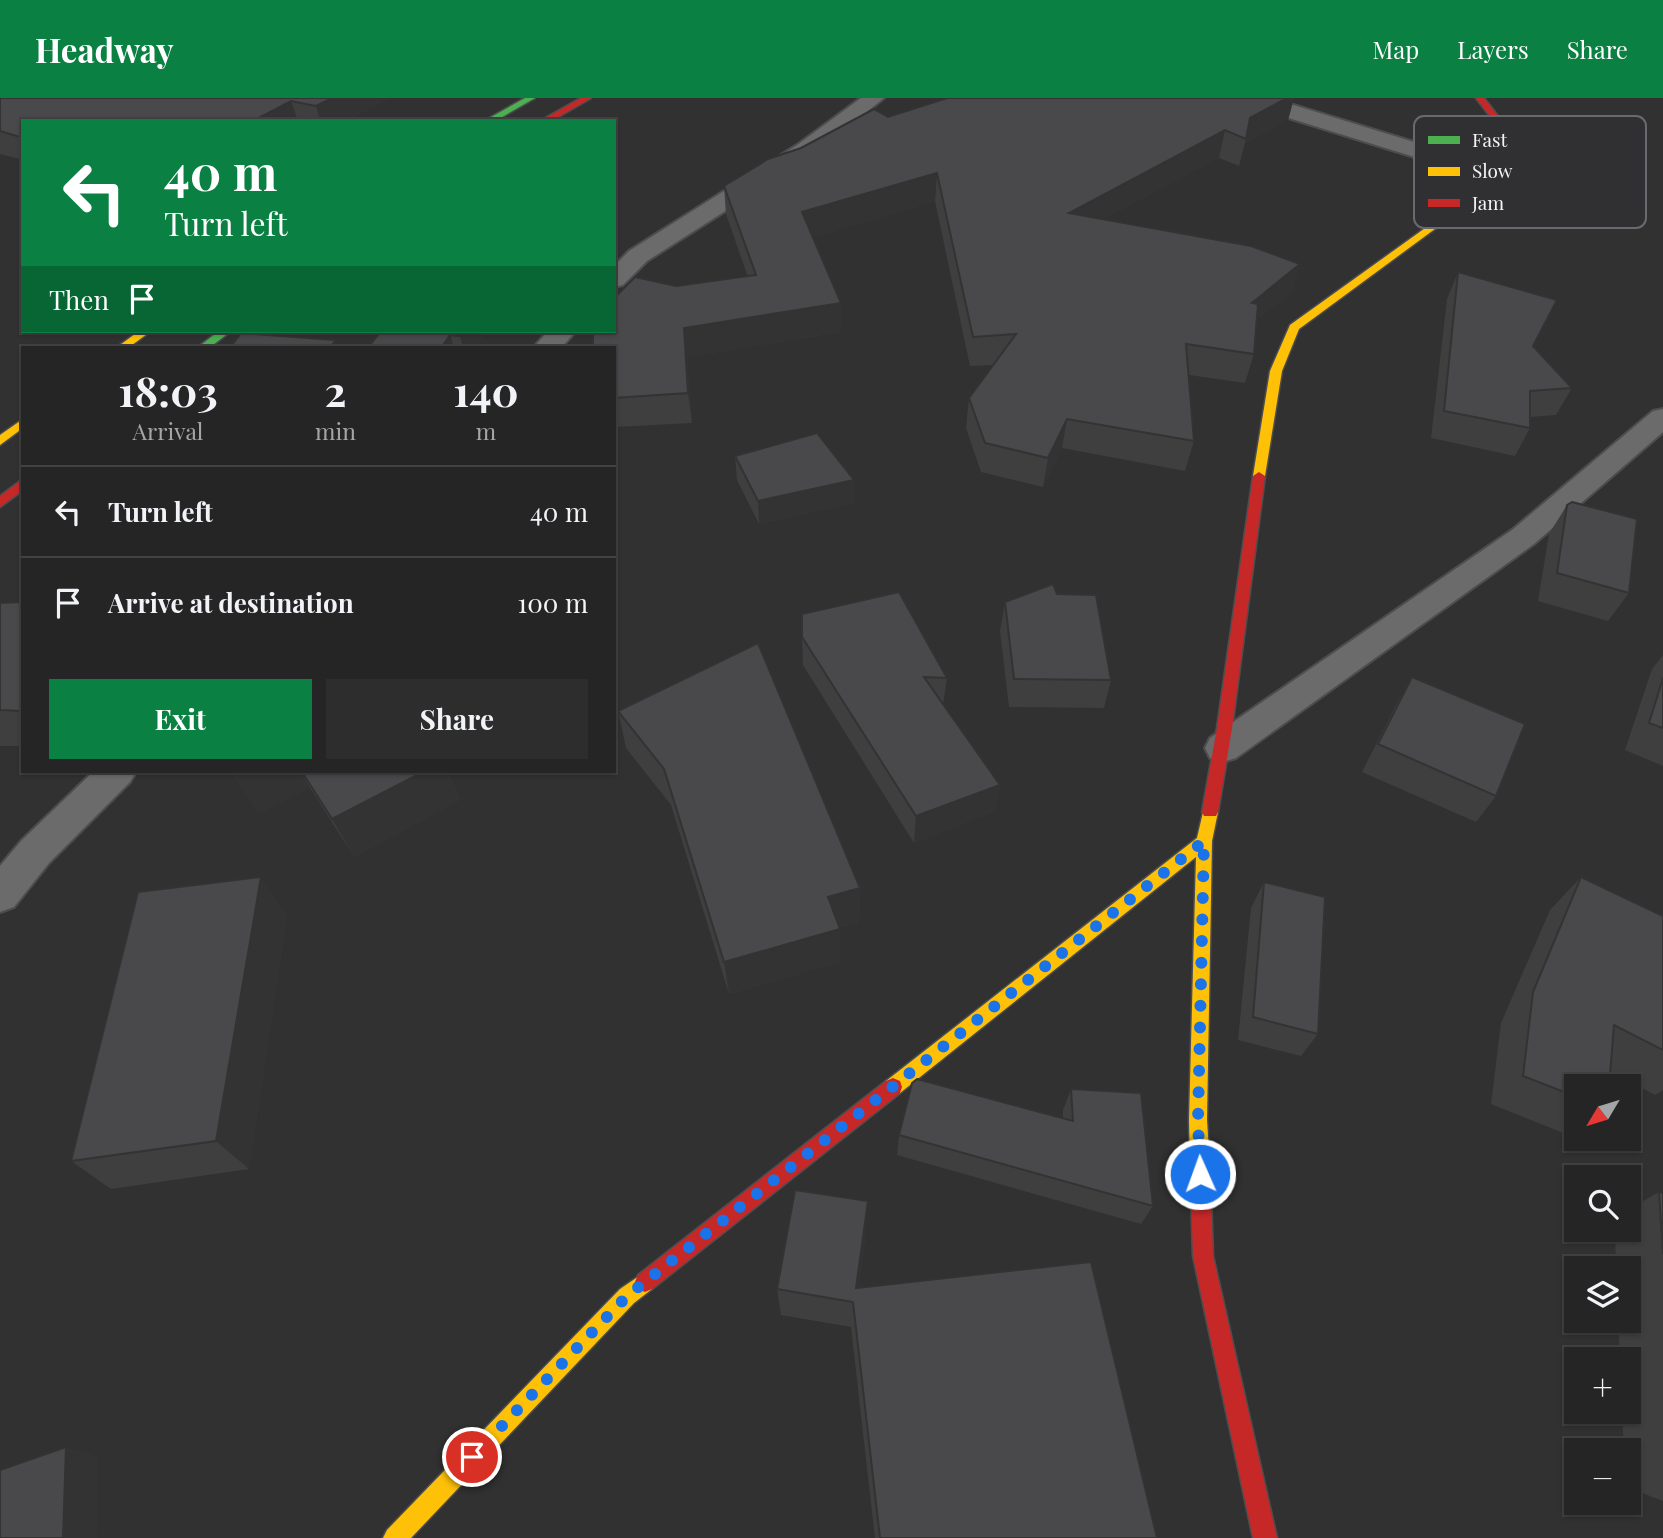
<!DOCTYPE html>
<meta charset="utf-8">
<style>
body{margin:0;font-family:"Playfair Display",serif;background:#2d2d2e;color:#f1f3f6;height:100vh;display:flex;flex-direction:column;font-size:26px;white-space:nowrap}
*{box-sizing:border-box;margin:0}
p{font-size:23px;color:#a3a5a7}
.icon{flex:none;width:38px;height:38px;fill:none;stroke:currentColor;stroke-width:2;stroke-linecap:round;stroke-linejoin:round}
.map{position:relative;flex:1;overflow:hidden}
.drawer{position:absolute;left:21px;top:248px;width:595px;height:427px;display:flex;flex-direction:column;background:#252526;border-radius:0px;box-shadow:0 2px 5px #0004,0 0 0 2px #424243}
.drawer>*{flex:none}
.guide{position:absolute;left:21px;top:21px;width:595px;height:214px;border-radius:0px;box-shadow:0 2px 5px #0004,0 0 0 2px #424243;background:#0b8043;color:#fff;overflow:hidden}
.needle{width:46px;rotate:232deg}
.controls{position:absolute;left:1564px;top:976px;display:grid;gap:14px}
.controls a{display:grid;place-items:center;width:77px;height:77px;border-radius:0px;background:#252526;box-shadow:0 2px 5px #0004,0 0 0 2px #424243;font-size:35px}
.pin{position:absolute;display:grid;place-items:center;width:60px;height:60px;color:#fff;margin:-30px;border:4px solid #fff;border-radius:50%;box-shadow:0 2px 7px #0007}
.me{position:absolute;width:77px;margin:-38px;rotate:358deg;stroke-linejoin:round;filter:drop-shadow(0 0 5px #0008)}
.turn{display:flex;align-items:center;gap:24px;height:147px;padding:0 28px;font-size:32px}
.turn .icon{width:91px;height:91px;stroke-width:2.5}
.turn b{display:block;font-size:49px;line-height:60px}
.then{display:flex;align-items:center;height:66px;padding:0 28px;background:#0003;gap:14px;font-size:26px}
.eta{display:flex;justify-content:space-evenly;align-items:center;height:119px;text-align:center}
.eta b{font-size:42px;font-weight:700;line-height:49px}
.primary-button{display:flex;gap:14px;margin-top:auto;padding:14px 28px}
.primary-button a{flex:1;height:80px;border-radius:0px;background:#0b8043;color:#fff;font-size:28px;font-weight:700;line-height:80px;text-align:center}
.primary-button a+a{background:#2d2d2e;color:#f1f3f6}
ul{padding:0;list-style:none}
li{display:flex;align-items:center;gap:21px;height:91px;padding:0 28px;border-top:2px solid #424243}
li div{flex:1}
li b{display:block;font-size:26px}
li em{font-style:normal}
header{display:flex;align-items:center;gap:42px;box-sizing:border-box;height:98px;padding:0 35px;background:#0b8043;color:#fff}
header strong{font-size:33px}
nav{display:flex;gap:38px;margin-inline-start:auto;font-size:24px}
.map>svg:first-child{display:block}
</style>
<header>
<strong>Headway</strong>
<nav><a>Map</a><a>Layers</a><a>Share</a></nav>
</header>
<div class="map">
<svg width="1663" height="1440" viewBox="0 0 1663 1440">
<rect width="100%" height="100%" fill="#313132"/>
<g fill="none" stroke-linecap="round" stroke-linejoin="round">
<g stroke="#4d4d4f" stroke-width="4">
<g id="street">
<path d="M861 0H884L813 57 647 163 623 187 614 189V168L629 153 797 47Z"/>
<path d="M1243 0H1271L1508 73 1511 78 1508 83H1492L1279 17 1246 4Z"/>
<path d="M548 233H576L561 250H533Z"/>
<path d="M1663 311V334L1534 446 1236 660 1223 664 1210 660 1205 650 1210 640 1512 432 1653 313Z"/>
<path d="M93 674H136L130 684 49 765 14 809 0 814V768L21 743Z"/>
</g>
</g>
<g stroke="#4d4d4f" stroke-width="3">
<g id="fast">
<path d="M525 0H535L495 23H484Z"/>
<path d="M219 233H231L209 250H197Z"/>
</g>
</g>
<g stroke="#4d4d4f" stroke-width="3">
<g id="slow">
<path d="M1435 123 1443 125 1299 231 1282 273 1265 378 1259 382 1255 381 1253 378 1270 273 1290 227Z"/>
<path d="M139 233H151L128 250H116Z"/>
<path d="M23 321V330L0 347V337Z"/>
<path d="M1210 708 1216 710 1218 714 1212 743 1207 1022 1210 1069 1207 1076 1200 1079 1193 1076 1190 1069 1189 1022 1196 759 900 995 893 998 886 995 884 989 886 983 1197 740 1204 710Z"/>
<path d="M645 1174 652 1177 655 1184 652 1191 634 1205 411 1440H383L387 1432 620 1191Z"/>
</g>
</g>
<g stroke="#4d4d4f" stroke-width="3">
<g id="jam">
<path d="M581 0H591L551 23H540Z"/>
<path d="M1476 0H1484L1514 39 1519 67 1441 127H1435V123L1510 66 1506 39Z"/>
<path d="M1259 374 1265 378 1232 630 1218 714 1216 718H1204L1202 714 1217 630 1253 378Z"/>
<path d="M23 381V392L0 409V398Z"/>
<path d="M893 980 900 983 902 989 900 995 652 1191 645 1194 638 1191 635 1184 638 1177 886 983Z"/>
<path d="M1200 1059 1207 1062 1210 1069 1213 1158 1277 1440H1253L1193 1158 1190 1069 1193 1062Z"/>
</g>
</g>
<use href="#street" fill="#6b6b6c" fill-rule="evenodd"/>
<use href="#fast" fill="#4caf50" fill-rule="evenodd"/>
<use href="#slow" fill="#ffc107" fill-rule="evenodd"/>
<use href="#jam" fill="#c62828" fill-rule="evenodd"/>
</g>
<g fill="#3f3f40">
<path d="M0 0H389L346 23H23V62L0 56Z"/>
<path d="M947 0H1294L1288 22 1245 45 1239 68 1219 60 1104 121 1300 166 1291 195 1257 222 1254 256 1245 285 1189 277 1194 343 1185 373 1062 350 1043 389 981 374 966 330 969 300 994 267 970 268 935 103 812 140 841 205V234L687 259 692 325 614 329V250L676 188 748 179 726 116 724 88 801 50 888 19Z"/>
<path d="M1458 174 1533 248 1572 290 1556 317 1530 319V330L1515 358 1431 340 1447 201Z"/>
<path d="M381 233H486L475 250H368Z"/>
<path d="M735 358 854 405 759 426 737 382Z"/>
<path d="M1567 407 1629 495 1608 523 1538 503 1549 436Z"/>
<path d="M1057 496 1111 582 1104 610 1009 609 1000 533 1005 504Z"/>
<path d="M23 504V648H0V505Z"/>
<path d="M802 539 947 580 943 607 1000 687 995 713 914 745 803 567Z"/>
<path d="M1663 557V668L1625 652 1652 571Z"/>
<path d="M1412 579 1496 698 1476 724 1362 674 1396 607Z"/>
<path d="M618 613 860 790 859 824 839 830 840 864 729 896 671 707 626 650Z"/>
<path d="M230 674H448L460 702 354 759 307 685 306 692 258 716Z"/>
<path d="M1581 779 1663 818V992L1655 997 1610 973 1577 989V1034L1571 1038 1491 1006 1501 925 1550 812Z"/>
<path d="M1264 784 1318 936 1301 958 1238 942 1251 810Z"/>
<path d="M287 816 249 1071 111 1091 71 1063Z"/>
<path d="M1071 991 1153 1108 1141 1126 897 1057 899 1037 1063 1020V1012Z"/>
<path d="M1659 1094 1663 1095V1403L1629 1390V1353H1624L1622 1314H1629V1262H1620L1618 1223H1629V1171H1616L1615 1132H1629V1111Z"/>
<path d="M866 1134 858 1190 1157 1440H875L851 1229 781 1217 777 1191Z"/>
</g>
<g fill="#333334">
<path d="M332 0H389L346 23H320L316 8Z"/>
<path d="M1287 0H1294L1288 22 1245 45 1250 20Z"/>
<path d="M291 3 298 23H253Z"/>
<path d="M1225 32 1219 60 1064 143 1069 115Z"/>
<path d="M937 75 935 103 802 143V114Z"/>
<path d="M1300 166 1291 195 1243 234 1252 205Z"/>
<path d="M841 205V234L687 259 692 325 688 295 684 230Z"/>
<path d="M463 233H486L475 250H463L460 238Z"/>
<path d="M450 237 454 250H441Z"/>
<path d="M335 242 338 250H331Z"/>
<path d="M1067 321 1062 350 1043 389 1048 360Z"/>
<path d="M854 382V405L759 426 758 403Z"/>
<path d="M240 674H301L307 685 306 692 258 716 232 678Z"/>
<path d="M423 674H448L460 702 354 759 332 721Z"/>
<path d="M1000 687 995 713 914 745 916 718Z"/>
<path d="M261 779 287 816 249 1071 216 1043Z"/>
<path d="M860 790 859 824 828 833V799Z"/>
<path d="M840 831V864L729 896 724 864Z"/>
<path d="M868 1103 866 1134 854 1216 856 1190Z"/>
<path d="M66 1349 99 1359 97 1440H63Z"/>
</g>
<g fill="#49494b" stroke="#333334" stroke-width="2">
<path d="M0 0H332L316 8 291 3 253 23H23V40L0 33Z"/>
<path d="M947 0H1287L1250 20 1246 41 1225 32 1069 115 1251 148 1300 166 1252 205 1258 206 1254 256 1186 246 1194 343 1067 321 1048 360 985 345 969 300 1016 236 973 239 937 75 802 114 841 205 684 230 688 295 614 300V250H593V233H614V200L635 179 676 188 756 177 724 88 768 61 801 50 874 11 888 19Z"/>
<path d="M1458 174 1557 202 1533 248 1572 290 1530 293V330L1444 313Z"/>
<path d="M381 233H463L460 238 450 237 441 250H368Z"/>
<path d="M241 235 335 242 331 250H230Z"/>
<path d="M817 335 854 382 758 403 735 358Z"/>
<path d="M1572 404 1637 421 1629 495 1557 475 1567 407Z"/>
<path d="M1053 486 1057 496 1096 497 1111 582 1014 581 1005 504Z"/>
<path d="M899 494 947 580 924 579 1000 687 916 718 802 539V516Z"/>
<path d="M23 504V613L0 612V505Z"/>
<path d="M758 545 860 790 828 799 840 831 724 864 664 671 618 613Z"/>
<path d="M1412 579 1525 626 1496 698 1378 646Z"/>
<path d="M1663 580V630L1649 625Z"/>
<path d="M230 674H240L232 678Z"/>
<path d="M302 674H423L332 721Z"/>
<path d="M261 779 216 1043 71 1063 138 794Z"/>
<path d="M1581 779 1663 818V952L1614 927 1609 989H1577V999L1523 978 1533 894Z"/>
<path d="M1264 784 1325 799 1318 936 1253 919Z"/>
<path d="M917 981 1073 1023 1071 991 1141 995 1153 1108 899 1037 912 985Z"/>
<path d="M795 1092 868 1103 856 1190 1091 1164 1157 1440H880L853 1204 777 1191Z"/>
<path d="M1659 1094 1663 1095V1156Z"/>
<path d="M66 1349 63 1440H0V1372Z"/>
</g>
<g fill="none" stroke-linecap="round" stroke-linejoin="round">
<path stroke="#1a73e8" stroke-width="12" stroke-dasharray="0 21.6" d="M472 1359 627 1198 1204 743 1198 1022 1200 1076"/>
</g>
<rect x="1414" y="18" width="232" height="112" rx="10" fill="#303033" stroke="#6a6a6e" stroke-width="2"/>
<rect x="1428" y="38" width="32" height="8" fill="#4caf50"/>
<rect x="1428" y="69" width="32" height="9" fill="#ffc107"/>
<rect x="1428" y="101" width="32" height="8" fill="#c62828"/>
<g font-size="19" fill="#f3f3f6">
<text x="1472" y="49">Fast</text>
<text x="1472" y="80">Slow</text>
<text x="1472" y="112">Jam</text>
</g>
</svg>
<div class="controls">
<a><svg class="needle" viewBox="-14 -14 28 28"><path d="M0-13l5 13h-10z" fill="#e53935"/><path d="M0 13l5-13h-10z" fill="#a3a5a7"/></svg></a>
<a><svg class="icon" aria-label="search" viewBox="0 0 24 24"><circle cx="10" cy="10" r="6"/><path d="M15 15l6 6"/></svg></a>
<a><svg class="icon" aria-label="layers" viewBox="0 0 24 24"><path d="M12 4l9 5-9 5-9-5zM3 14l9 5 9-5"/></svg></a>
<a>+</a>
<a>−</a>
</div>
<div class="pin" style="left:472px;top:1359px;background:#d93025"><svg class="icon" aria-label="arrive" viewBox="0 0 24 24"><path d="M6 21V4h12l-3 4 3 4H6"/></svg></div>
<svg class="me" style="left:1200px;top:1076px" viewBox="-20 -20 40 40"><circle r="17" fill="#1a73e8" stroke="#fff" stroke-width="3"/><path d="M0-11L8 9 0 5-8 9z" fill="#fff"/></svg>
<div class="guide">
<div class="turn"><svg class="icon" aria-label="left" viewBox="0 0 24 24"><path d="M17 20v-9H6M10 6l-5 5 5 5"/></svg><div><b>40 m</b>Turn left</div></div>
<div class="then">Then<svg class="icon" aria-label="arrive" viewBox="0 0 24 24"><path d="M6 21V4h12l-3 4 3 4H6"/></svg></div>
</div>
<section class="drawer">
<div class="eta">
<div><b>18:03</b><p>Arrival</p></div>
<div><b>2</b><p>min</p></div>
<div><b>140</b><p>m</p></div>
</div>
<ul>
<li><svg class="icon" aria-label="left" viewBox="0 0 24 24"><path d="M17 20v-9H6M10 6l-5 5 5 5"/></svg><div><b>Turn left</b></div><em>40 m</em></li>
<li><svg class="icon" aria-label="arrive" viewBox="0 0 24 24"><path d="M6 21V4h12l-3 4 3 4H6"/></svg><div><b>Arrive at destination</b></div><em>100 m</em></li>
</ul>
<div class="primary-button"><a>Exit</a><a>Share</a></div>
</section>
</div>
